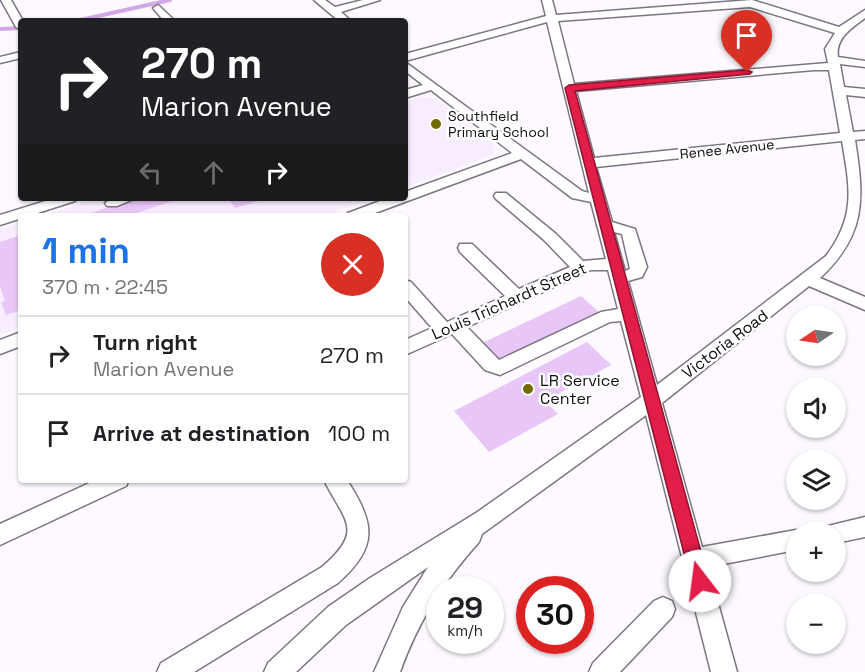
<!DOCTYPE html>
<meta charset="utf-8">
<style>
body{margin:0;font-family:"Space Grotesk",sans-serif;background:#f2f2f2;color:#202124;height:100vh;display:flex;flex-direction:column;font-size:22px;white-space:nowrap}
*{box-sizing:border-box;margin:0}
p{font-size:20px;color:#757577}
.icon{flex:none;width:33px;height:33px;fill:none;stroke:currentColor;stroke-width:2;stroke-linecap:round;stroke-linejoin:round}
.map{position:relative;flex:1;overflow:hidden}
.panel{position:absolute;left:18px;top:213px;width:390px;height:270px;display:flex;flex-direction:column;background:#fff;border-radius:6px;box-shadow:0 2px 4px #0004}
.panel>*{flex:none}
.banner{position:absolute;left:18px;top:18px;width:390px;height:183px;border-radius:6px;box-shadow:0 2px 4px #0004;background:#202124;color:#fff;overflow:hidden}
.needle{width:39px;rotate:257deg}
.tools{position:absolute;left:786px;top:306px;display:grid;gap:12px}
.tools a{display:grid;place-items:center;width:60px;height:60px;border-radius:50%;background:#fff;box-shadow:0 2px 4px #0004;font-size:30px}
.speed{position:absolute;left:426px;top:576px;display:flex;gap:12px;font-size:30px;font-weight:700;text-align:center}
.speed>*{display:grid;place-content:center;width:78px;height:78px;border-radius:50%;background:#fff;box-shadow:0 2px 4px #0004;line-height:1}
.speed small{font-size:15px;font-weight:400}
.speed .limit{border:9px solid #d22;background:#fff;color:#111}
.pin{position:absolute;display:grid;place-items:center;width:51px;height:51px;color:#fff;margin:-62px -26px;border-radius:50% 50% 50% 0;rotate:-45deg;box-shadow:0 0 6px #0007}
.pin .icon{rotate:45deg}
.me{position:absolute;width:66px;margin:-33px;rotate:345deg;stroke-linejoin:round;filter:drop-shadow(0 0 4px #0008)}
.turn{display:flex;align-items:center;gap:21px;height:126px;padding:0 24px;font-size:27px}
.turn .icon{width:78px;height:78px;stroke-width:2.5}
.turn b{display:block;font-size:42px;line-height:51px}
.lanes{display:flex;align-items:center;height:57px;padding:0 24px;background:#0003;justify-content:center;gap:30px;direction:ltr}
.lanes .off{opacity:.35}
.round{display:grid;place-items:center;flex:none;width:63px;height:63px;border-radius:32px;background:#f2f2f2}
.overview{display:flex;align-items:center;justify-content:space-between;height:102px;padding:0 24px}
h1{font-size:36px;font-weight:700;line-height:45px;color:#1a73e8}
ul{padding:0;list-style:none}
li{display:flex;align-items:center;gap:18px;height:78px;padding:0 24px;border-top:2px solid #e0e0e0}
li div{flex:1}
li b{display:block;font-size:22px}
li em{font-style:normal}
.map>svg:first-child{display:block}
</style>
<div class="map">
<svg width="865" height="672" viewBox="0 0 865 672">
<rect width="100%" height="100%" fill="#fdf9ff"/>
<g fill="#f8edfe">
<path d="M420 97 434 98 495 145 493 155 405 187V102Z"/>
<path d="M98 198H374L325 216H41Z"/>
<path d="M21 222V327L0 335V229Z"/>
</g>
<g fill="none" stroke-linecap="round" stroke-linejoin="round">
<g stroke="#d1a8e5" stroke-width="4">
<path d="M76 21 170 0"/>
<path d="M0 29 21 28"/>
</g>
</g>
<g fill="#e8c7f8">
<path d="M136 198H181L128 216H82Z"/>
<path d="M228 198H268L235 208Z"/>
<path d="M21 235V310L6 315 1 302 5 301 0 286V242Z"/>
<path d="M581 296 600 313 500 362 482 343Z"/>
<path d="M587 342 611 365 545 401 558 414 489 452 454 411Z"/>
</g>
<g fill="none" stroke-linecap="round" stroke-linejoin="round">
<g stroke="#7d7582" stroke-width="3">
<g id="minor">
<path d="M1 0H11L23 21 21 30 16 27Z"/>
<path d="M314 0H325L335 7 363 0H380L341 12 351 21H339Z"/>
<path d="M542 0H552L556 15 752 0 839 27 865 10V18C852 28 835 38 838 57L865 61V67L840 64 844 87 865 89V97L846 95 853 132 865 131V139L855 140C865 201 865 236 820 278L865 297V310L809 286 662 403 702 547 796 530 804 532H796V550L708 567 737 672H711L646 415 482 534 479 542C443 582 418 622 400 672H374L403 607 428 567 346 625 296 672H264L268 663 328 607 370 578 476 513 641 397 621 321 610 322 500 375 485 370 452 334 405 355V340L432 328 405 297V280L411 282 447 322 505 296 460 252 458 248 460 244H472L519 289 570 267 544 240 496 199 494 196 496 193H506L556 234 583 261 606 259 591 202 572 198 521 159 367 216H345L348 213 388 198H405V192L512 153 431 90 405 98V90L423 85 405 71V62L582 191 589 193 547 22 405 61V54L546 16ZM750 7 835 33 825 49 828 63 574 84 558 21ZM814 70H829L840 133 594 158 576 91ZM842 141C850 188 856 216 826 256L657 385 628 281 642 277 647 267 635 229 612 222 596 167ZM614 232 622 234 630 269 625 271ZM591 270H608L618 309 601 312 499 360 467 327Z"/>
<path d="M158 5 175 21H164L153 8Z"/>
<path d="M21 52V58L0 63V57Z"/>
<path d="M55 198H77L75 201 0 225V215Z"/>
<path d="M113 198H136L117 206H107L105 203Z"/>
<path d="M21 332V346L0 354V340Z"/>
<path d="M96 480H129L126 486 0 545V524Z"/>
<path d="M324 480H347C375 524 379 546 338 583L194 672H157L161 663 322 567C365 530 345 522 324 480Z"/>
<path d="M865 517V537L836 543V532H825L828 526Z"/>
<path d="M663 597 672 601 675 609 672 617 620 672H589L593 663 654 601Z"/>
</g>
</g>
<use href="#minor" fill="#fff" fill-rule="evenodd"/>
</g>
<path fill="#e11d48" stroke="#92132f" stroke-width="1.5" d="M747 70 752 72 750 74 575 91 709 581 707 587 700 590 694 587 691 581 565 88 569 85Z"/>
<g fill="#726a03" stroke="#fff" stroke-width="2">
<circle cx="436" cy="124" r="6"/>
<circle cx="528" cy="389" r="6"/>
</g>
<g text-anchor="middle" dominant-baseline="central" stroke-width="5" stroke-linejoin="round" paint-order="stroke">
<g font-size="14" fill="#100d11" stroke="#fff" text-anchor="start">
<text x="448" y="116">Southfield<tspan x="448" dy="16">Primary School</tspan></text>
</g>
<g font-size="14" fill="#100d11" stroke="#fff">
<text transform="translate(727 149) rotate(-6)">Renee Avenue</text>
</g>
<g font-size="16" fill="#100d11" stroke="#fff">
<text transform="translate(509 301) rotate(-24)">Louis Trichardt Street</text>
<text transform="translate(725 344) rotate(-37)">Victoria Road</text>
</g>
<g font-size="16" fill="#100d11" stroke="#fff" text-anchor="start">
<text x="540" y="380">LR Service<tspan x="540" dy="18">Center</tspan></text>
</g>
</g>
</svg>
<div class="tools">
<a><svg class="needle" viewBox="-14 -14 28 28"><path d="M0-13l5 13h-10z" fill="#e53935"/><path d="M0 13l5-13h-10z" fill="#757577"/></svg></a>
<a><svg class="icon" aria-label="sound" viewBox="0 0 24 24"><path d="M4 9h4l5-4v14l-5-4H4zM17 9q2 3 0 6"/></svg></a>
<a><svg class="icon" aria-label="layers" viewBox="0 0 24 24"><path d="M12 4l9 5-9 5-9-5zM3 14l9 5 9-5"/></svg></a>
<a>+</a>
<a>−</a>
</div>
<div class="speed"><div>29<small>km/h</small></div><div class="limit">30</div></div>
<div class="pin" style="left:747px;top:72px;background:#d93025"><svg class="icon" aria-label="arrive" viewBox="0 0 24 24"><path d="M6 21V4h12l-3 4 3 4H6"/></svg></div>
<svg class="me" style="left:700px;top:581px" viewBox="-20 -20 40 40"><circle r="19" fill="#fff"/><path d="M0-13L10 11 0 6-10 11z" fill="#e11d48"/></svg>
<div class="banner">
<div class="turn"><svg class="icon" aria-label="right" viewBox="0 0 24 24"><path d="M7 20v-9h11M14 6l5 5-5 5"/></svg><div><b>270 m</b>Marion Avenue</div></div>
<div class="lanes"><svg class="icon off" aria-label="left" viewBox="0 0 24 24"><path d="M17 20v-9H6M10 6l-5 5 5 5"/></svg><svg class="icon off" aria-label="ahead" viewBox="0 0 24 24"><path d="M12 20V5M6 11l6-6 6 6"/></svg><svg class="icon" aria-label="right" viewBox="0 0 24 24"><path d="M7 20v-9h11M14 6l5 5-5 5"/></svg></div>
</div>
<section class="panel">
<div class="overview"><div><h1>1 min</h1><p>370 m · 22:45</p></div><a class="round" style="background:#d93025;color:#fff"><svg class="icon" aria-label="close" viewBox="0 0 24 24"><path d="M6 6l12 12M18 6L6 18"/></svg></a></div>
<ul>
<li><svg class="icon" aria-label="right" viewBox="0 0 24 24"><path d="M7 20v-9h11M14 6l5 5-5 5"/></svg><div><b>Turn right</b><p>Marion Avenue</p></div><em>270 m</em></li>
<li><svg class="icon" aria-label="arrive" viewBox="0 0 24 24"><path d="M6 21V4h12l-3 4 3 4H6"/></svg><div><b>Arrive at destination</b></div><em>100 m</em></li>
</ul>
</section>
</div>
